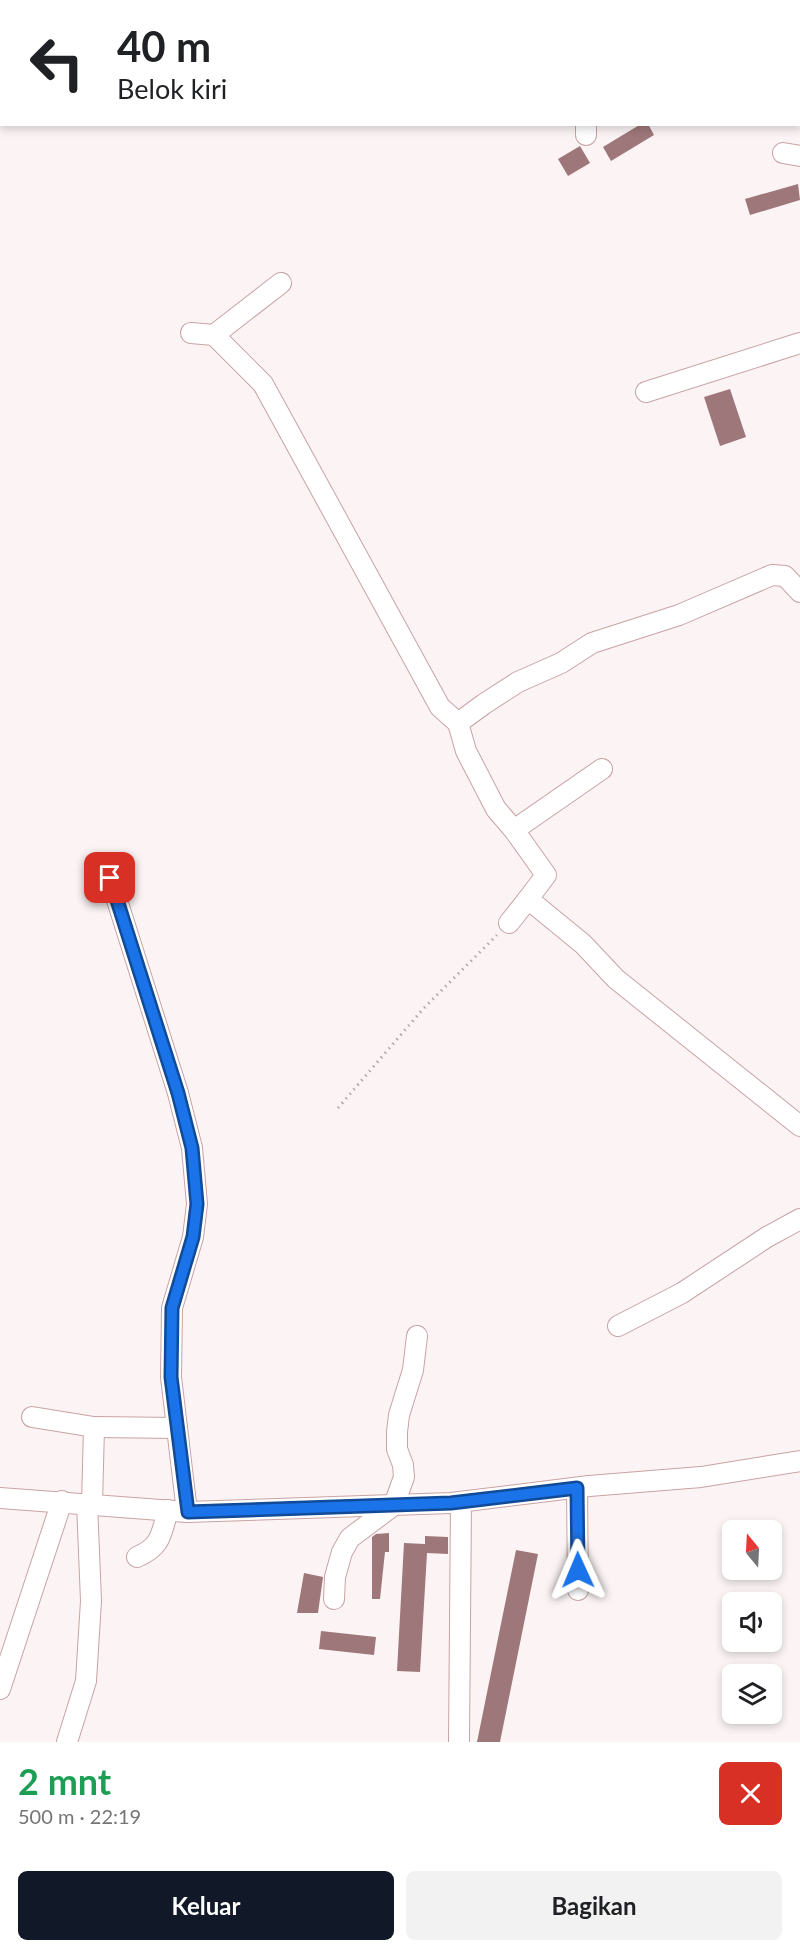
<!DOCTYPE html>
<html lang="id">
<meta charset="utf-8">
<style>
body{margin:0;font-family:Lato,sans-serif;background:#f2f2f2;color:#202124;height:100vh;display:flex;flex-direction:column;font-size:22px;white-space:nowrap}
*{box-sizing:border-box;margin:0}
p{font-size:20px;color:#757577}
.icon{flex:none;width:33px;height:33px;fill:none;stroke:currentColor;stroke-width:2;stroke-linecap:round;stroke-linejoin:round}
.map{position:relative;height:1742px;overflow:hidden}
.panel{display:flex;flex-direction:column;background:#fff;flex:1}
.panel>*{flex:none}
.guide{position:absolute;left:0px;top:0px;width:801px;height:126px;box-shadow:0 3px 9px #0003;background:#fff;color:#202124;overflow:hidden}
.needle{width:39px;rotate:342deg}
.buttons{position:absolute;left:722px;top:1520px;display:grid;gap:12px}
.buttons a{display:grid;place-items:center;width:60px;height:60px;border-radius:9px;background:#fff;box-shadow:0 3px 9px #0003;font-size:30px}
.pin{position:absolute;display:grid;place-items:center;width:51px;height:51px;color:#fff;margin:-26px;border-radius:12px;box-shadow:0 3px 9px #0006}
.me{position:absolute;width:66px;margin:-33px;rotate:359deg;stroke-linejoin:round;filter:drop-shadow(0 0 4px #0008)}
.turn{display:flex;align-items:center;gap:21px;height:126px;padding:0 18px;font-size:27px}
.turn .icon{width:78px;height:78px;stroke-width:2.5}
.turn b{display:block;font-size:42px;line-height:51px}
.round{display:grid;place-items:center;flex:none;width:63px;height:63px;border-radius:9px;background:#f2f2f2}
.overview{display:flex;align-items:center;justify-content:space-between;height:102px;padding:0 18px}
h1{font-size:36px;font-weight:700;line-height:45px;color:#1e9e55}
.action{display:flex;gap:12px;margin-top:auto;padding:12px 18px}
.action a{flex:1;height:69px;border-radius:9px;background:#111827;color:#fff;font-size:24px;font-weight:700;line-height:69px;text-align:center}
.action a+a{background:#f2f2f2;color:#202124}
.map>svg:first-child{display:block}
</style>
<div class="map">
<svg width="800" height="1742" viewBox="0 0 800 1742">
<rect width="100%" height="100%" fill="#fcf4f4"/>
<g fill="#9e777a">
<path d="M641 124H648L654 135 611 161 603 147Z"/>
<path d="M580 146 590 163 568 176 558 159Z"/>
<path d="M798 184 800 200 750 215 745 199Z"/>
<path d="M730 389 746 437 720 446 704 397Z"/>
<path d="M389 1533V1552H385L380 1599H372V1537L376 1534Z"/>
<path d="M425 1536 448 1537V1554L427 1553 420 1672 397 1671 404 1543 425 1544Z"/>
<path d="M516 1550 538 1554 500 1742H477Z"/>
<path d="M304 1573 323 1577 318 1613H297Z"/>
<path d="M321 1631 376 1637 374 1655 319 1649Z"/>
</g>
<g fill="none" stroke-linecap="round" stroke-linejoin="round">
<g stroke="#c8a3a5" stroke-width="22">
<g id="minor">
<path d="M554 0 556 2"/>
<path d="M56 2 62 0"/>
<path d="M617 2 621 0"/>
<path d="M0 16 2 15"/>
<path d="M586 124V135"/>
<path d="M783 153 800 156"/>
<path d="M191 333 214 335 263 384 440 707 458 723 466 751 496 809 514 830 546 875 528 899 583 944 616 979 800 1126"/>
<path d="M214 335 281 283"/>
<path d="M646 392 800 343"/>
<path d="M458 723 484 704 518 682 561 663 592 643 679 615 772 575 785 576 800 592"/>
<path d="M514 830 602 769"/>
<path d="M110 878 178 1093 192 1148 197 1204 193 1237 172 1308 171 1377 187 1512"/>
<path d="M509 923 528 899"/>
<path d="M618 1326 682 1293 767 1237 800 1219"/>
<path d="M32 1417 94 1427 92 1504"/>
<path d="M94 1427 177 1428"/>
<path d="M577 1488 578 1590"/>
<path d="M0 1498 187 1512 451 1503 589 1486 701 1477 800 1461"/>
<path d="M137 1557C162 1546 161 1534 168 1510"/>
<path d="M334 1599 335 1577 342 1552 350 1538 394 1505 404 1477 403 1465 397 1449V1432L399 1415 413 1370 417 1336"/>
<path d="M0 1689 62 1501"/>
<path d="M67 1742 86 1681 91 1601 87 1503"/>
<path d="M459 1742 461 1502"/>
</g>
</g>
<path stroke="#b1a7a7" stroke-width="3" stroke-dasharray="1.5 4.5" stroke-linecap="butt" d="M338 1108 423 1009 497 935"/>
<use href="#minor" stroke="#fff" stroke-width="20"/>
</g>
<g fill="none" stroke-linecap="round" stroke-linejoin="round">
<g stroke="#114b97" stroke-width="15">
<path id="route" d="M110 878 178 1093 192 1148 197 1204 193 1237 172 1308 171 1377 188 1512 451 1503 577 1488 578 1570"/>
</g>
<use href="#route" stroke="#1a73e8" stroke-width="10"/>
</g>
</svg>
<div class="buttons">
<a><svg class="needle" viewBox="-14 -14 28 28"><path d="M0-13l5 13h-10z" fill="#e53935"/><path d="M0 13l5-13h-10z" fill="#757577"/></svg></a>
<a><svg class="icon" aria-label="sound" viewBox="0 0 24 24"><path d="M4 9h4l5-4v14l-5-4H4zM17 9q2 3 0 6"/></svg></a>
<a><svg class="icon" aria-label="layers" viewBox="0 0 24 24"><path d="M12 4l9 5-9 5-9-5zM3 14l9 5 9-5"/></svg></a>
</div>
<div class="pin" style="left:110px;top:878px;background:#d93025"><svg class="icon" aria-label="arrive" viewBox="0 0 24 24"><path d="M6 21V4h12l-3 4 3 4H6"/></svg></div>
<svg class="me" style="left:578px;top:1570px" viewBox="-20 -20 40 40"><path d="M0-17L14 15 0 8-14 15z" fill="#1a73e8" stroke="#fff" stroke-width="4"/></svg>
<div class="guide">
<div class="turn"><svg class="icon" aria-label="left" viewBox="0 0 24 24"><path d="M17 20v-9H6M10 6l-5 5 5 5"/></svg><div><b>40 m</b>Belok kiri</div></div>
</div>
</div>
<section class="panel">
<div class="overview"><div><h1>2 mnt</h1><p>500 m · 22:19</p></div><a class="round" style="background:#d93025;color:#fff"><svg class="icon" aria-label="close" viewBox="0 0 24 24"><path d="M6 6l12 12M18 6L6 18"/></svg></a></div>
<div class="action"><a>Keluar</a><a>Bagikan</a></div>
</section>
